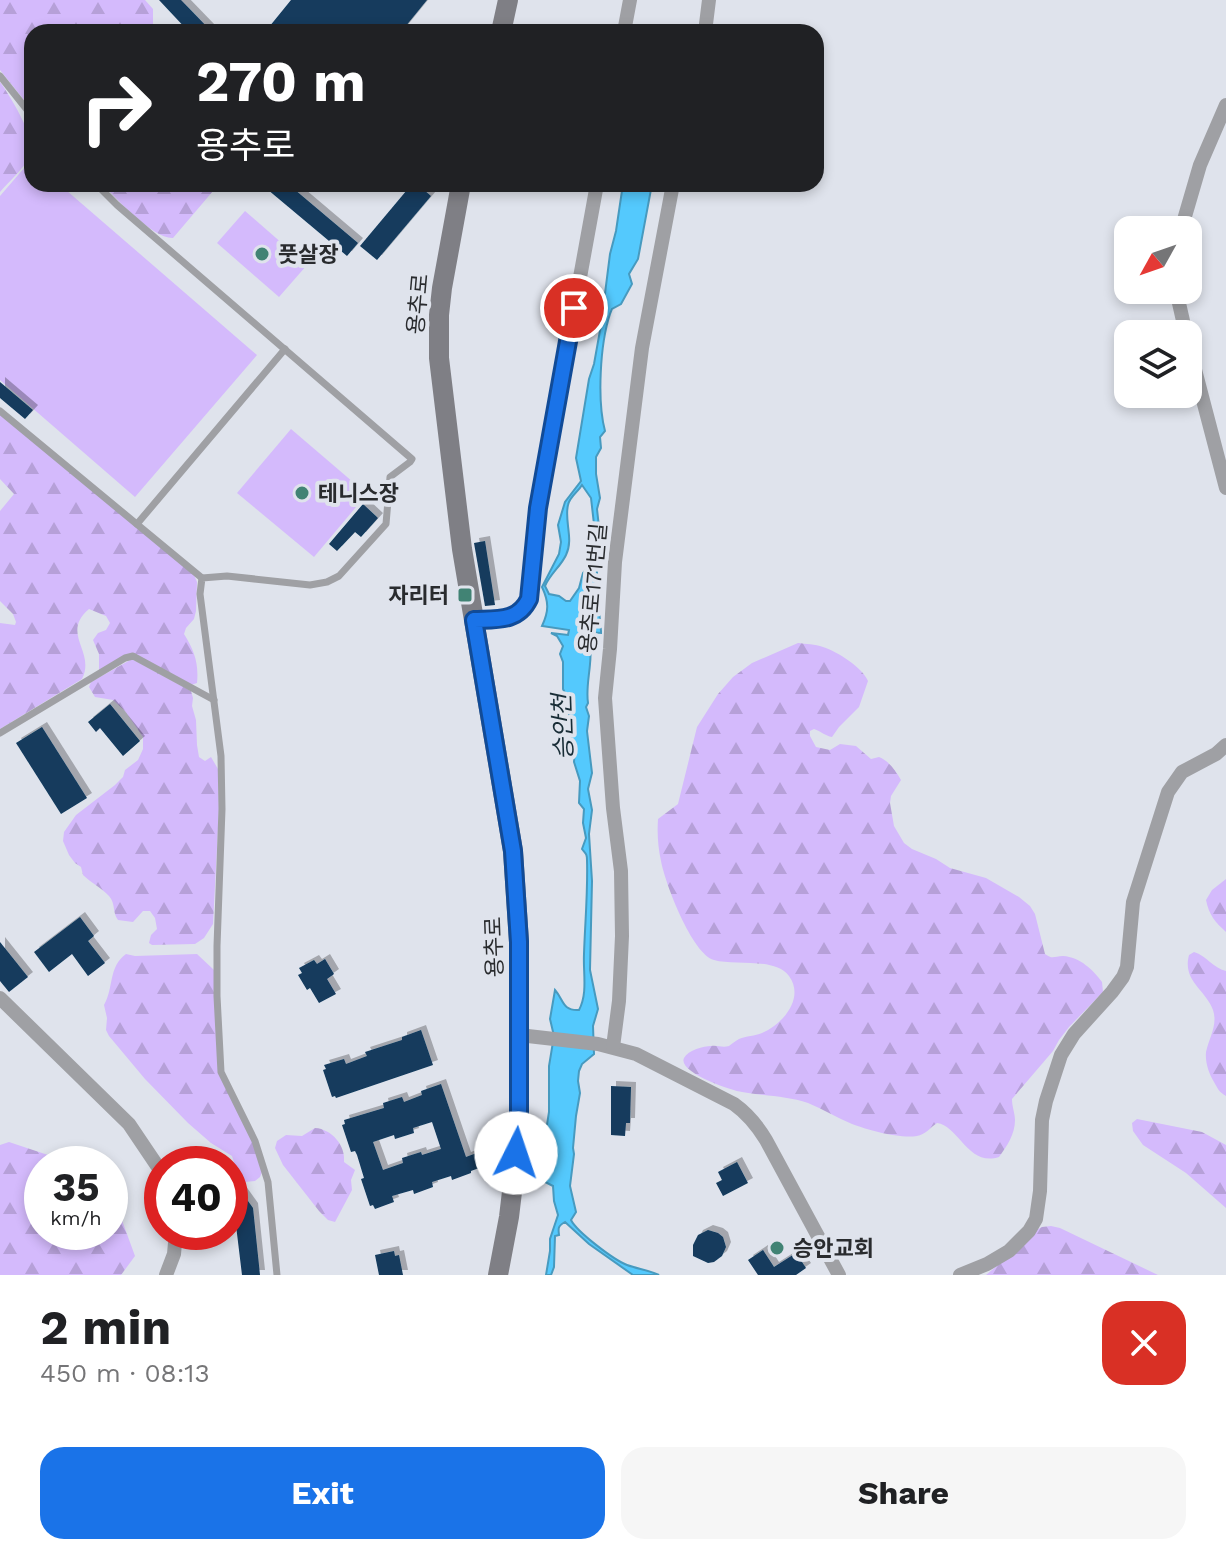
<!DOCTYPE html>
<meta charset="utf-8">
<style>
body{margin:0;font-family:"Work Sans","Noto Sans KR",sans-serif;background:#f6f6f6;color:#202124;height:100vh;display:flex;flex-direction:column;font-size:30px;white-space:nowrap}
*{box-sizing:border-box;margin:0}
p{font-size:26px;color:#757577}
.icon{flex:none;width:44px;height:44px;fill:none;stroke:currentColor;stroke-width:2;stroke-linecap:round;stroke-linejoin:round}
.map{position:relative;height:1275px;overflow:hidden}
.side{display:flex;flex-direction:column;background:#fff;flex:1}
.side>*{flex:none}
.banner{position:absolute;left:24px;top:24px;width:800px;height:168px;border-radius:24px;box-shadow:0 4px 12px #0003;background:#202124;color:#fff;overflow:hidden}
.needle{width:52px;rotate:230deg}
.tools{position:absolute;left:1114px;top:216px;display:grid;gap:16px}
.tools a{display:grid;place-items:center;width:88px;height:88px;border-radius:16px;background:#fff;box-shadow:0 4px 12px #0003;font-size:40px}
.speed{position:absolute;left:24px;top:1146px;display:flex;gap:16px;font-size:40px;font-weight:700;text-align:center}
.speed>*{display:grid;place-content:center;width:104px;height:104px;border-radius:50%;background:#fff;box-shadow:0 4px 12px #0003;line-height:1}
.speed small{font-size:20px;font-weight:400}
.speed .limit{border:12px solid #d22;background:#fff;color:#111}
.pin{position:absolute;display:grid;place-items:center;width:68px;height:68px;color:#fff;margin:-34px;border:4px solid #fff;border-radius:50%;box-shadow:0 2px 8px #0007}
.me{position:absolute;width:88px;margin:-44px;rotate:4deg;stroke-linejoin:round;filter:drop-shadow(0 0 6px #0008)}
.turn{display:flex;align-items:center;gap:28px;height:168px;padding:0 40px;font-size:36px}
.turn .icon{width:104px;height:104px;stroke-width:2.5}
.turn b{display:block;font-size:56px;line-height:68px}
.round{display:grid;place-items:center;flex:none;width:84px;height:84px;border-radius:24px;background:#f6f6f6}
.head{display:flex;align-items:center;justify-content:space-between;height:136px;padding:0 40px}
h1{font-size:48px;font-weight:700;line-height:60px}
.action{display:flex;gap:16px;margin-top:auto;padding:16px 40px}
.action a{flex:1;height:92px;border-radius:24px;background:#1a73e8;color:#fff;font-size:32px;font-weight:700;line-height:92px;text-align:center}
.action a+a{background:#f6f6f6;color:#202124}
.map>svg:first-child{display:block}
</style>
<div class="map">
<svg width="1226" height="1275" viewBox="0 0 1226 1275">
<defs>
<pattern id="forest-firs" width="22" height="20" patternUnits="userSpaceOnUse" patternTransform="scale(2)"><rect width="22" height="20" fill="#d4bafc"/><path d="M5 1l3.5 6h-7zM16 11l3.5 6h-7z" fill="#b6a0d8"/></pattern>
<filter id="shadow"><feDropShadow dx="5" dy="-5" stdDeviation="0" flood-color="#0004"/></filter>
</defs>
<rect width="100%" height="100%" fill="#dfe3ec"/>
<g fill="url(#forest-firs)">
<path d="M0 0H145L153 9V25L157 32H32V110L0 70Z"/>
<path d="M0 82C9 94 35 137 32 152 30 162 8 183 0 192Z"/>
<path d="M102 184H219L173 238C153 239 116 198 102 184Z"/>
<path d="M0 414 194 575 197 582 196 611 194 619 186 628 184 634C194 650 199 663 197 683L191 685 133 654 99 671V654L93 640 98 633 106 630 110 623 106 616 89 609C60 634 96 651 82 679L0 729V623L15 625 16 622 13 614 0 601V511L14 494 0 479Z"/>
<path d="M798 643C806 644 815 644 823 647 838 652 862 667 868 681L859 707 839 727 832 737C825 736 821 731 814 729L810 731V736L816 747 830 750 840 744 856 746 871 759 879 757C889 761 896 771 901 780L891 796 890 803 894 826 904 843 912 849 936 859 950 868 986 878 1019 897 1030 906 1035 914 1045 954C1053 960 1054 956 1063 956 1080 957 1093 970 1102 982L1103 992 1069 1027 1059 1040 1053 1051 1012 1099C1012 1107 1015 1113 1015 1120 1015 1134 1007 1146 999 1157 968 1167 959 1126 937 1123 931 1127 925 1135 917 1136 900 1139 868 1130 852 1124 837 1118 823 1109 808 1103 787 1096 765 1096 742 1092 732 1091 677 1072 684 1058 688 1050 704 1046 711 1046 718 1045 722 1048 729 1046 732 1044 735 1041 739 1039 746 1036 755 1036 762 1033 783 1024 805 998 789 976 775 957 734 966 714 960 692 954 665 883 661 861 658 847 657 834 658 819L678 804 697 727 718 694 733 677 752 663Z"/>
<path d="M132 659 191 691 193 698 192 706 196 720 197 745 199 757 205 761 211 757 218 769 219 809 213 924 204 938 195 944 152 945 149 943 151 935 157 929 155 918 150 911H143L133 922 118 920C112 912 116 904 109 896 102 888 91 883 83 875L81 867 75 863 69 855 63 841 64 832 76 815 115 785 123 777 125 770 138 760 143 749V737L125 711 113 700 95 697 89 687 91 682Z"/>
<path d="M1226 879V932C1215 922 1209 915 1206 900L1212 890Z"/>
<path d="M1194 952C1207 956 1213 968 1226 971V1096C1219 1092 1218 1089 1214 1082 1209 1073 1205 1063 1206 1052 1209 1038 1218 1025 1213 1010 1206 990 1182 981 1189 955Z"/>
<path d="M126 954 135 956 197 954 214 970 219 1072 253 1141 262 1172 260 1177 255 1181 245 1182 237 1178 234 1172V1162L232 1156 211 1143 188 1123 145 1079 109 1036 106 1030 107 1018 104 1005C114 988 108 967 126 954Z"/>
<path d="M1137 1119 1202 1132 1226 1145V1208L1186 1173 1143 1145 1133 1131 1132 1123Z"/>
<path d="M315 1128C332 1129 346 1146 344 1162L355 1170 351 1180 352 1190 335 1222 328 1220 319 1211 283 1165 275 1148 277 1141 286 1135 302 1136Z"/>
<path d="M9 1142 54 1157 63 1164H42V1232H110V1200L116 1204 135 1256 121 1275H0V1145Z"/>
<path d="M1051 1226 1060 1228 1158 1275H986L1005 1259 1036 1230 1042 1227Z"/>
</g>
<g fill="#d4bafc">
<path d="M31 160 32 184H59L257 355 135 497 0 380V196Z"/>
<path d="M245 211 307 265 279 297 217 243Z"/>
<path d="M291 429 367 494 314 557 237 493Z"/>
</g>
<path fill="#54c9fd" stroke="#479abf" stroke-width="2" fill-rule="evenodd" d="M623 184H652L638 259 629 274 632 284 621 304 612 309 610 314C600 344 597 401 605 431L600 437 601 448 596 457V474L600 498 597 509 599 527 597 544V590L601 631V633L587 632V637L592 639C590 648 591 656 590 664 589 677 586 690 588 703L586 707 589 716 587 731 592 773 588 789 592 810 589 834 592 881 590 970 598 1009 593 1026 594 1054 582 1064 579 1071 578 1081 580 1093 576 1116 573 1148 574 1154 570 1186 576 1212 571 1220C577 1232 614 1260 627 1265 638 1269 648 1270 659 1275H633L589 1244 565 1222C558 1226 558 1228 559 1235L555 1236 554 1267 551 1275H546L550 1251V1239L558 1215 554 1201 553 1186 545 1182 548 1171 545 1160 549 1152 546 1131 549 1112V1066L554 1036 550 1019 555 990C564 1000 562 1011 579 1010 588 993 583 973 584 954 585 923 588 891 587 860 587 854 586 854 582 849L586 838 583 823 584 809 579 803 580 781 574 762 575 749 569 732V701L563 689V662L560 654 563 646 557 636 551 633 568 635 569 630 542 626C549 611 549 602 542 587L559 554 561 542 558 525 565 502 581 481 576 458 589 379 594 364 601 325 610 254 616 231ZM582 485 591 498 595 533 590 565 583 573 579 588 570 601H566L559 596 549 594 545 586C550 574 561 566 566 555 574 539 564 521 568 505 570 496 578 492 582 485Z"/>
<g fill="#123a5d" fill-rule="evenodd" filter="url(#shadow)">
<path d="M159 0H181L212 32H189Z"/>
<path d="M291 0H427L401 32H265Z"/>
<path d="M261 184H288L358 243 347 256Z"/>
<path d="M412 184H417L431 196 377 260 360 246Z"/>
<path d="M0 382 33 410 25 419 0 398Z"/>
<path d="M363 504 378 518 361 537 355 532 337 551 329 544Z"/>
<path d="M485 541 495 605 485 606 474 543Z"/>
<path d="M110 704 140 741 123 756 100 728 96 732 88 722Z"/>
<path d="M42 727 87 798 61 814 16 743Z"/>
<path d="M80 917 94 936 88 941 105 963 88 976 72 954 49 972 34 952Z"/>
<path d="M0 942 28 977 9 992 0 981Z"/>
<path d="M325 959 334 974 327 979 336 994 319 1003 310 988 307 990 298 975 302 973 299 968 314 960 317 964Z"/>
<path d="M421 1030 433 1065 336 1098 335 1096 332 1097 323 1070 326 1069 324 1065 344 1059 346 1064 367 1056 365 1052 402 1040V1037Z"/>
<path d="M441 1084 466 1157 482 1151 487 1165 471 1171V1173L452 1180 451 1176 432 1182 433 1187 414 1194 413 1190 392 1196 394 1202 375 1209 373 1205 370 1206 361 1179 364 1178 357 1155 355 1151 351 1152 342 1125 345 1124 344 1120 384 1108 383 1103 402 1097 404 1102 422 1095 421 1091ZM432 1122 441 1149 422 1155 421 1152 402 1158 403 1163 383 1170 373 1142 394 1135 395 1139 414 1133 413 1128Z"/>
<path d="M611 1086 631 1087 630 1123H626L625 1136 611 1135Z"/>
<path d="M737 1162 748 1183 723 1196 716 1183 722 1180 718 1172Z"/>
<path d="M230 1176 253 1208 260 1275H242L235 1217 230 1209Z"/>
<path d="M708 1230 718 1233 723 1237 726 1247 722 1256 714 1262 708 1263 693 1256V1245L698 1235Z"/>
<path d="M763 1250 774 1267 796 1253 806 1268 796 1275H758L748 1260Z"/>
<path d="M394 1251 395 1256 399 1255 403 1275H379L375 1255Z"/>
</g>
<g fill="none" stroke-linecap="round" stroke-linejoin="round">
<g stroke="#9fa0a4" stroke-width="7">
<path d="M0 76 32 116"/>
<path d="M96 184 117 205 412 459 410 462 390 477 386 524 339 576 327 582 310 585 227 576 202 578 200 594 221 756 222 809 217 946V996L221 1072 255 1141 268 1182 277 1275"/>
<path d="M0 411 202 578"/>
<path d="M137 524 285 349"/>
<path d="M0 733 125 658 133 656 214 700"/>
</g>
<g stroke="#9fa0a4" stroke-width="14">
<path d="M624 32 630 0"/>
<path d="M705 32 709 0"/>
<path d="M1181 230 1200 165 1226 105"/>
<path d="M1176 290 1186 334"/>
<path d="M1188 343 1226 488"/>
<path d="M474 620C497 619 517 622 529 599L538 508 597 184"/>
<path d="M0 998 129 1124 162 1173"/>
<path d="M519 1035 598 1044 636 1054 734 1104C748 1114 757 1125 766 1140L839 1275"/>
<path d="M613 1047 619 1001 622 936 621 871 613 808 605 698 610 649 615 562 642 348 673 184"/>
<path d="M166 1275 174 1254 176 1232"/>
<path d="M960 1275 987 1264 1009 1251 1029 1231 1036 1219 1040 1191 1042 1120 1046 1101 1061 1055 1074 1034 1112 992 1123 977 1127 967 1133 902 1168 792 1182 772 1216 754 1226 745"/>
</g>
<g stroke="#7f7f85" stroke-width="20">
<path d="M501 32 508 0"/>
<path d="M461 184 442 288 439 315V358L462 549 513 851 519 942V1133L509 1217 498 1275"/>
</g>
</g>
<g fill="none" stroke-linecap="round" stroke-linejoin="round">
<g stroke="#114b97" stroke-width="20">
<path id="route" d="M516 1153 519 1133V942L513 851 474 620C497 619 518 622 529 599L538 508 574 308"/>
</g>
<use href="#route" stroke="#1a73e8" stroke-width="14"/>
</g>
<g fill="#418374" stroke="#dfe3ec" stroke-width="3">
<circle cx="262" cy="254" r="8"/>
<circle cx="302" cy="493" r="8"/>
<rect x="457" y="587" width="16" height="16" rx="4"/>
<circle cx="777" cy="1248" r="8"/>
</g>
<g text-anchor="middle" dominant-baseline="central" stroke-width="8" stroke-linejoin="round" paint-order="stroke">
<g font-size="22" font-weight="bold" fill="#292b2e" stroke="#dfe3ec" text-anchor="start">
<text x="278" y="254">풋살장</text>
<text x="318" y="493">테니스장</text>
<text x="449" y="595" text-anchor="end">자리터</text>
<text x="793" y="1248">승안교회</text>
</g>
<g font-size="22" fill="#292b2e" stroke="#dfe3ec">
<text transform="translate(418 304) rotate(-85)">용추로</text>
<text transform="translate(593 588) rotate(-85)">용추로171번길</text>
<text transform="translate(494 947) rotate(-92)">용추로</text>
</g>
<g font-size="24" font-style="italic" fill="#182c36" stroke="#dfe3ec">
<text transform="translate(563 727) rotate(-92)">승안천</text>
</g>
</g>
</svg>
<div class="tools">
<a><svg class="needle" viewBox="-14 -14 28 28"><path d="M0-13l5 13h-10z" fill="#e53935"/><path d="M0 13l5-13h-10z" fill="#757577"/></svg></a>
<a><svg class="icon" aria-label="layers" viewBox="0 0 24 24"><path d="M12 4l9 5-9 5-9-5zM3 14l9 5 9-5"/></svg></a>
</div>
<div class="speed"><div>35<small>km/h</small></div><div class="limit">40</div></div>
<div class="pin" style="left:574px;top:308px;background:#d93025"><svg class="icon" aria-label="arrive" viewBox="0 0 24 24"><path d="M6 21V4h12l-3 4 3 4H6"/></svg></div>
<svg class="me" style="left:516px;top:1153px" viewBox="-20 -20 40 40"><circle r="19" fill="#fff"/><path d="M0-13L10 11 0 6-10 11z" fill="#1a73e8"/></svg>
<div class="banner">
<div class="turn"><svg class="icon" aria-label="right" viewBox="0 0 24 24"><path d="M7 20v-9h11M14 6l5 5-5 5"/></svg><div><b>270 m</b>용추로</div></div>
</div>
</div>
<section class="side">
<div class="head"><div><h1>2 min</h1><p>450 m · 08:13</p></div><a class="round" style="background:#d93025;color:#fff"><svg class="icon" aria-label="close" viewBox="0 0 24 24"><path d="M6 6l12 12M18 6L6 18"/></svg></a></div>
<div class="action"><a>Exit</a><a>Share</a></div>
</section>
